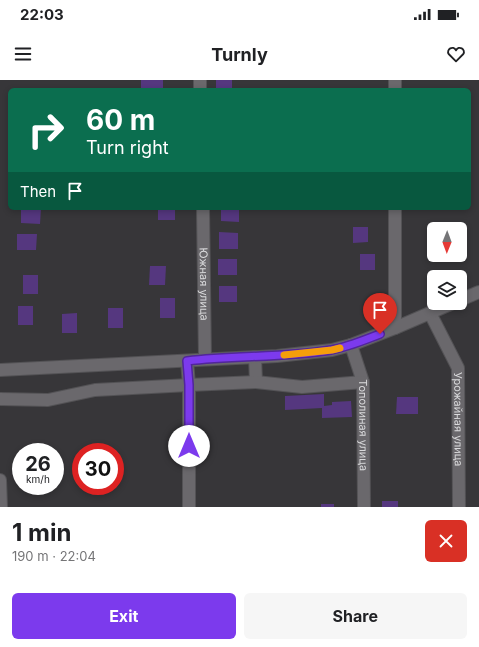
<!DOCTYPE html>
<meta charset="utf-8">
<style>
body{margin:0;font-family:Inter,sans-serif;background:#f6f6f6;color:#202124;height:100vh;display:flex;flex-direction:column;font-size:15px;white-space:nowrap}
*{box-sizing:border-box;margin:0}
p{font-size:13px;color:#757577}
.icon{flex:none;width:22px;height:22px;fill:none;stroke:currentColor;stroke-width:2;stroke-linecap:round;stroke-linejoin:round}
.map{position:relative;height:427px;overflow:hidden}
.sheet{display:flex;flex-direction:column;background:#fff;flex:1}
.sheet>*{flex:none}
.banner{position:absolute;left:8px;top:8px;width:463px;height:122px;border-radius:6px;box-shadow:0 2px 6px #0003;background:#0b6e4f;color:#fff;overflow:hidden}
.needle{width:26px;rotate:181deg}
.buttons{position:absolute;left:427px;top:142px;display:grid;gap:8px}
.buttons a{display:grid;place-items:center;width:40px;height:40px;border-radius:6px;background:#fff;box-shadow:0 2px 6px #0003;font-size:20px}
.speed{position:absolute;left:12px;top:363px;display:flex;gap:8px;font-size:20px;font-weight:700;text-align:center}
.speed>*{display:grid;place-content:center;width:52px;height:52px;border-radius:50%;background:#fff;box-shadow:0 2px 6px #0003;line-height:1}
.speed small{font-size:10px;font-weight:400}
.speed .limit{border:6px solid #d22;background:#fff;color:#111}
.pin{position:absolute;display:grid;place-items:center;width:34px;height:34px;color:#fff;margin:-41px -17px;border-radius:50% 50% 50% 0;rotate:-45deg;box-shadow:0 0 4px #0007}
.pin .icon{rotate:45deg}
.me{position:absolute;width:44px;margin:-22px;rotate:0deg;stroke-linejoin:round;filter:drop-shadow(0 0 3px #0008)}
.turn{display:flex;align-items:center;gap:14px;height:84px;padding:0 12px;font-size:18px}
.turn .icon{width:52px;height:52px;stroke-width:2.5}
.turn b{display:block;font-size:28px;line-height:34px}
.then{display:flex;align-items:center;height:38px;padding:0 12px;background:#0003;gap:8px;font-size:15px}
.round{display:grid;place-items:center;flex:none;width:42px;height:42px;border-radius:6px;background:#f6f6f6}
.summary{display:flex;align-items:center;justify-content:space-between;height:68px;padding:0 12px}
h1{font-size:24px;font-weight:700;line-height:30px}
.button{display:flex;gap:8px;margin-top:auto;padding:8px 12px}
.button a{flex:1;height:46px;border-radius:6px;background:#7c3aed;color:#fff;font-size:16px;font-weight:700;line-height:46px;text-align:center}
.button a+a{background:#f6f6f6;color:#202124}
.status{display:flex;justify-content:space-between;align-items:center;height:28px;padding:0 20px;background:#fff;direction:ltr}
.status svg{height:11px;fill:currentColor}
header{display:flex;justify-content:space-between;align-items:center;height:52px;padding:0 12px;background:#fff;font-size:18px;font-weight:700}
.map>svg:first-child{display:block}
</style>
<div class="status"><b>22:03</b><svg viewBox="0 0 49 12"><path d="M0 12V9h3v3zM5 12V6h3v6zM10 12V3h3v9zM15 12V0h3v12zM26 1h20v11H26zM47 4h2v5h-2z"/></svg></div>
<header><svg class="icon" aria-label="menu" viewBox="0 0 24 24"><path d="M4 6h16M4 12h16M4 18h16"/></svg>Turnly<svg class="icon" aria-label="heart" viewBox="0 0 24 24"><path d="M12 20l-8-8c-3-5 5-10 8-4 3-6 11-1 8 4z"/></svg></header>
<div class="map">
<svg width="479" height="427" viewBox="0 0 479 427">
<rect width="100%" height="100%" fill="#373639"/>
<g fill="#55377f">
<rect x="141" y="0" width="22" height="10"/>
<rect x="216" y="0" width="16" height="10"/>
<path d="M21 128H41L40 144 21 143Z"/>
<rect x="158" y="128" width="17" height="12"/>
<path d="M221 128H239V142L221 141Z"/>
<path d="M353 147H368V162L353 163Z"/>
<path d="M219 152 238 153V169H219Z"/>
<path d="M17 154H37L36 170H17Z"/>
<rect x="360" y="174" width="15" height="16"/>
<rect x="218" y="179" width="19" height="16"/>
<path d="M150 186H166L165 205H149Z"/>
<rect x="23" y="195" width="15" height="19"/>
<rect x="219" y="206" width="18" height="16"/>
<rect x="160" y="218" width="15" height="20"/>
<rect x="18" y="226" width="15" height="19"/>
<rect x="108" y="228" width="15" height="20"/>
<path d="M77 233V253H62V234Z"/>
<path d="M324 314V326L332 325V322L351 321 352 337 322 338V328L285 330V316Z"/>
<path d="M397 317H418V334H396Z"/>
<rect x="382" y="421" width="16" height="6"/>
<rect x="321" y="424" width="13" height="3"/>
</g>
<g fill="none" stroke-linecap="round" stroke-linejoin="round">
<g stroke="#535255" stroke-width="14">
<g id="minor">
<path d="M200 0V10"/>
<path d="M395 0V10"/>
<path id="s1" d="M203 128 205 279"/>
<path d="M395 128V248"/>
<path d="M460 220 479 212"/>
<path id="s2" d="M430 233 458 288 459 427"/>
<path id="s3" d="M351 265 363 302 364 427"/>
<path d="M255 277 256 302"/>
<path d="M187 281 189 305V427"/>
<path d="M0 290 277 276 332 270 351 265 395 248 453 223"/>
<path d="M0 319 48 320 95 310 189 305 256 302 302 307 363 302"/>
<path d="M0 400 1 427"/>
</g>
</g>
<use href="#minor" stroke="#6a686c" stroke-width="12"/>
</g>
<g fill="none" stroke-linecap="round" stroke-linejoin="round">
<g stroke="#51269a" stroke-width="10">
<path id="route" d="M189 366V305L187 281C235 275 283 278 331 270 348 267 364 260 380 254"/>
</g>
<use href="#route" stroke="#7c3aed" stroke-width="7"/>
<path stroke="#f59e0b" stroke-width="7" d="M284 275 332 270 340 268"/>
</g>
<g text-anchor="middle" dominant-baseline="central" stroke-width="4" stroke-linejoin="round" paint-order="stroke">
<g font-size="11" fill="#dadadc" stroke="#373639">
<text stroke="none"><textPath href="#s1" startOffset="76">Южная улица</textPath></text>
<text stroke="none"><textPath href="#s2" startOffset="113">Урожайная улица</textPath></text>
<text stroke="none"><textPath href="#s3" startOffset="82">Тополиная улица</textPath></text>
</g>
</g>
</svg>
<div class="buttons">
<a><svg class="needle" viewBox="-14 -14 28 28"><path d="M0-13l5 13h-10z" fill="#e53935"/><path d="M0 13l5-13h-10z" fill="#757577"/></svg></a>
<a><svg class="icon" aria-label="layers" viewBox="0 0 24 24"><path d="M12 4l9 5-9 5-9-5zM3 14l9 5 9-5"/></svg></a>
</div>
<div class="speed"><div>26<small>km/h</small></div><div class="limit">30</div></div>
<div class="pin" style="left:380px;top:254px;background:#d93025"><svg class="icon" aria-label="arrive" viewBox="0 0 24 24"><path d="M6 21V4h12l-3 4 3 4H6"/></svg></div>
<svg class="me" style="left:189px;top:366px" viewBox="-20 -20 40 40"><circle r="19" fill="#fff"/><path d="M0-13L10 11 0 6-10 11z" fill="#7c3aed"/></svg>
<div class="banner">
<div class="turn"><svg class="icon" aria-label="right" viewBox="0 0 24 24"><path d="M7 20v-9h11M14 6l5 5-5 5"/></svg><div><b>60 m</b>Turn right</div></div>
<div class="then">Then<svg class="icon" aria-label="arrive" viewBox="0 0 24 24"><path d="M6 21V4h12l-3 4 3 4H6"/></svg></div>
</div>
</div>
<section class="sheet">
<div class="summary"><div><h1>1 min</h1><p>190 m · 22:04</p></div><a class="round" style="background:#d93025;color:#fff"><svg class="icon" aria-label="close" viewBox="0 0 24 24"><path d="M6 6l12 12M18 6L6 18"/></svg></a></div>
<div class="button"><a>Exit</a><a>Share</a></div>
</section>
